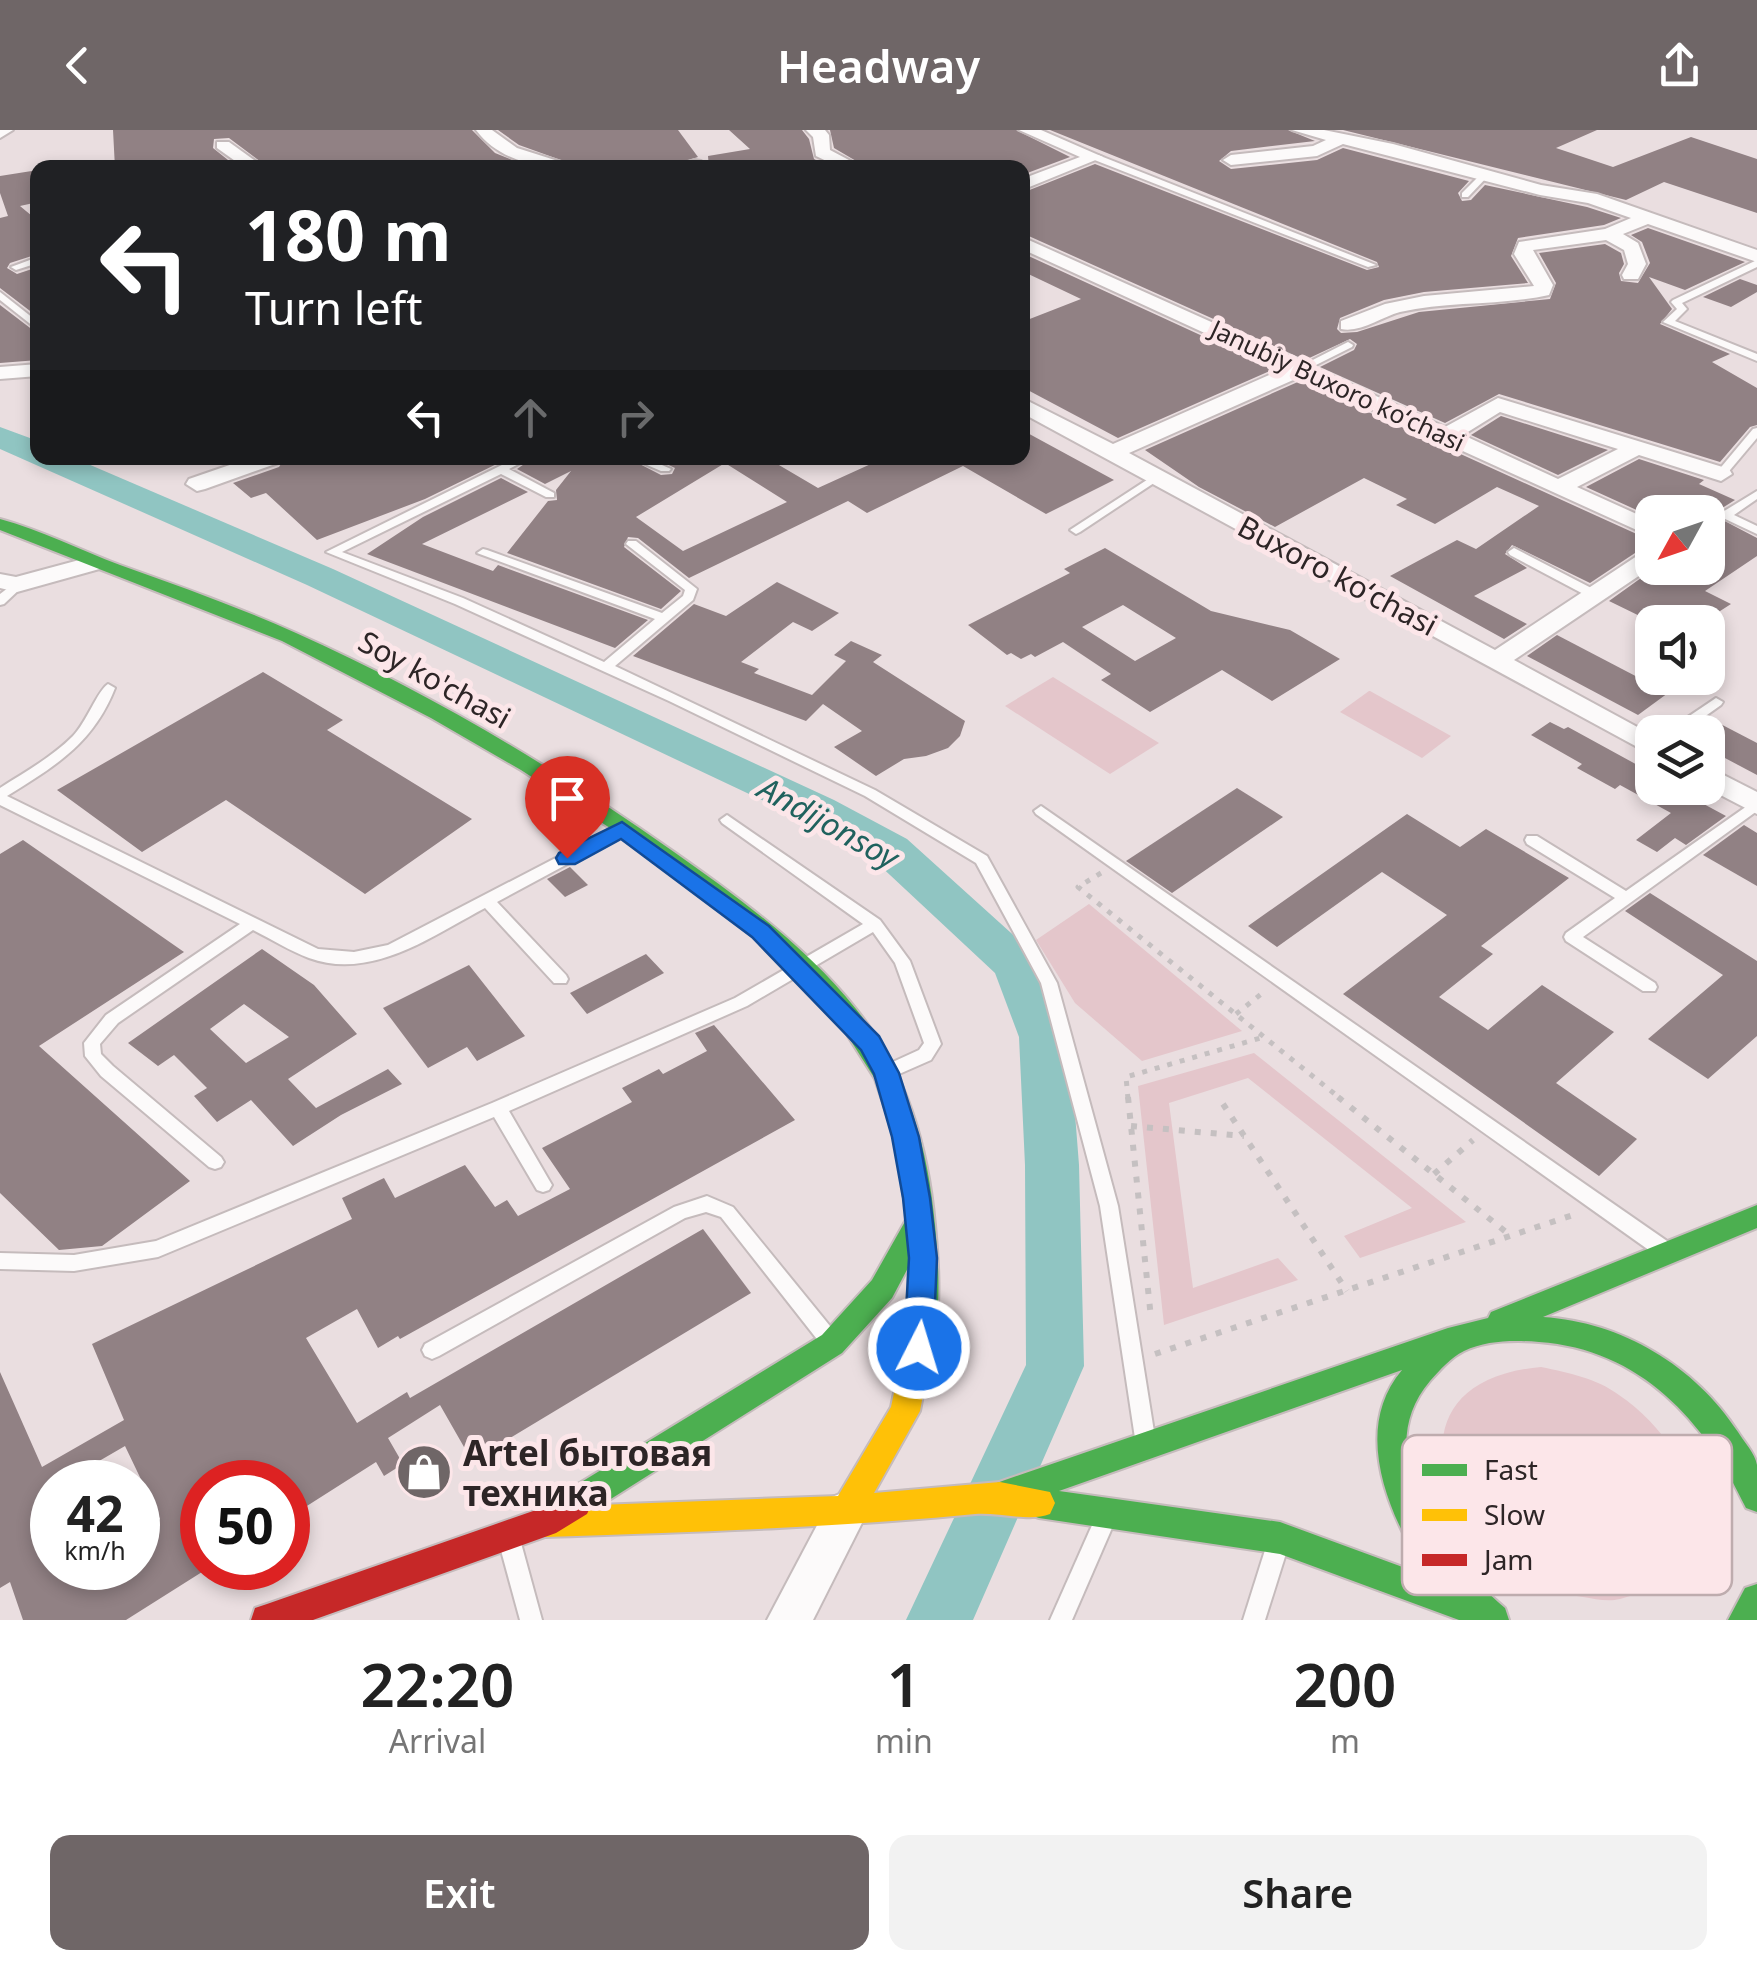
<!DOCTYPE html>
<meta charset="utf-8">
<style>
body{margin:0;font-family:"Noto Sans",sans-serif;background:#f2f2f2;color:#222;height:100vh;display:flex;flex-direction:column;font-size:38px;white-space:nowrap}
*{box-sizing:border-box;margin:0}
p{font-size:32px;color:#767676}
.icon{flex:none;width:55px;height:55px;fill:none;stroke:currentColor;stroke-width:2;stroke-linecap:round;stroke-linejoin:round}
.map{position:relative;height:1490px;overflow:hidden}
.details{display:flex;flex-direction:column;background:#fff;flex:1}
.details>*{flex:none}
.hud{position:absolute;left:30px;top:30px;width:1000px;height:305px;border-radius:20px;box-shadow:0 5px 15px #0003;background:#202124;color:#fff;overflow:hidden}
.needle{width:65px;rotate:230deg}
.tools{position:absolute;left:1635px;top:365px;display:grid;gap:20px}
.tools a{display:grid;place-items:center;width:90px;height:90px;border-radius:20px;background:#fff;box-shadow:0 5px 15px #0003;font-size:50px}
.speed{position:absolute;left:30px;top:1330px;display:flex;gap:20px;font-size:50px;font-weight:700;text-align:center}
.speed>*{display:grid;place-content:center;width:130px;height:130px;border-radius:50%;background:#fff;box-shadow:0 5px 15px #0003;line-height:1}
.speed small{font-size:25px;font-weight:400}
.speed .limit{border:15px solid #d22;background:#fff;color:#111}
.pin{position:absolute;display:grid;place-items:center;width:85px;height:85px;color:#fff;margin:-102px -42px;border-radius:50% 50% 50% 0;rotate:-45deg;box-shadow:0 0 10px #0007}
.pin .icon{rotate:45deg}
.me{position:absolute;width:110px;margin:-55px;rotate:5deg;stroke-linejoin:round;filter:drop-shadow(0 0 8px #0008)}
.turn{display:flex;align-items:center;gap:35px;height:210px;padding:0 50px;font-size:45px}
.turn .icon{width:130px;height:130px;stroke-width:2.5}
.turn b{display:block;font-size:70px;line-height:85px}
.lanes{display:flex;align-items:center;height:95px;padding:0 50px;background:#0003;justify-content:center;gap:50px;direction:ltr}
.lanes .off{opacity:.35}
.eta{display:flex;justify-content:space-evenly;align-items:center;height:170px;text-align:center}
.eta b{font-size:60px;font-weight:600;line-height:70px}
.action{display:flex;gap:20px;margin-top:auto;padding:20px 50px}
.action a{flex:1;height:115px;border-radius:20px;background:#6f6667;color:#fff;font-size:40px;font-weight:600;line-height:115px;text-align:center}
.action a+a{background:#f2f2f2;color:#222}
header{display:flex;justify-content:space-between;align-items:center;height:130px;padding:0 50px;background:#6f6667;color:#fff;font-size:45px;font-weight:600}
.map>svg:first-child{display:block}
</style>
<header><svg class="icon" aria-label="back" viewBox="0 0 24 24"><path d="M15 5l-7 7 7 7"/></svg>Headway<svg class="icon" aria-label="share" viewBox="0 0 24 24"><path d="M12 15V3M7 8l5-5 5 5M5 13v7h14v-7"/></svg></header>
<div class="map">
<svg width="1757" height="1490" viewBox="0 0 1757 1490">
<rect width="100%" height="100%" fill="#eadee0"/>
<g fill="#e4c6cb">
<path d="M1053 547 1159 613 1110 644 1005 576Z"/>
<path d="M1369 561H1370L1451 606 1422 628 1340 582Z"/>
<path d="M1089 774 1242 901 1142 931 1075 873 1036 810Z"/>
<path d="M1254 923 1466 1092 1360 1128 1344 1106 1412 1078 1248 948 1169 973 1193 1158 1278 1128 1298 1150 1164 1195 1138 956Z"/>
<path d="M1541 1237C1569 1243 1596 1248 1619 1265 1698 1319 1743 1438 1620 1469 1608 1472 1595 1469 1583 1467 1458 1450 1362 1253 1541 1237Z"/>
</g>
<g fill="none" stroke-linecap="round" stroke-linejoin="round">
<path fill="#90c5c2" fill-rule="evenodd" d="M0 297 38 311V328H74L333 439 834 670 907 709 1032 822 1069 907 1079 1035 1084 1236 973 1490H906L1026 1235 1025 1035 1019 907 995 843 875 731 804 690 307 455 0 319Z"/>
</g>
<g fill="#918184" fill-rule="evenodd">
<path d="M113 0H472L495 23 532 38H269L229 8 214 9 213 18 238 38H115Z"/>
<path d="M498 0H678L698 27 663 38H583L519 15Z"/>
<path d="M729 0H802L809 9 814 29 831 38H709L708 26 750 19Z"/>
<path d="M830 0H1016L1070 27 1022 45V38H868L834 18Z"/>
<path d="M1050 0H1288L1315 11 1231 21 1219 31 1231 39 1317 30 1343 18 1469 51 1458 63 1462 71 1471 70 1485 55 1587 77 1621 88 1604 95 1518 108 1511 126 1528 153 1424 162 1384 170 1340 188 1337 199 1341 203 1357 202 1419 182 1550 169 1556 153 1539 123 1605 114 1621 123 1624 134 1619 143 1621 151 1638 153 1650 133 1642 112 1631 105 1648 98 1745 132 1685 160 1649 147 1672 179 1660 194 1730 224 1712 232 1757 258V295L1750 297 1720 332 1499 264 1445 293 1320 237 1354 220 1357 214 1350 209 1305 230 1022 103V63L1095 34 1367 140 1379 137 1377 132Z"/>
<path d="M1343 0H1597L1556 18 1613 37 1691 7 1757 29V83L1664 52 1626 70Z"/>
<path d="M38 40V72L20 76 38 91V124L10 133 7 138 17 144 38 137V187L0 158V88L8 86 0 63V46Z"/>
<path d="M1022 123 1274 239 1118 308 1022 257V192L1081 169 1022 141Z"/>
<path d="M1740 149 1757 155V162L1731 177 1703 167Z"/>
<path d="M0 175 38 204V230L0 233Z"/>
<path d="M1300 251 1652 411V416L1641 419 1590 453 1512 415 1505 424 1527 438 1474 466 1527 494 1504 509 1390 446 1457 410 1476 419 1539 376 1497 357 1435 394 1396 375 1407 369 1364 348 1275 397 1199 357 1145 320Z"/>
<path d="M1501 286 1608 320 1558 345 1471 305Z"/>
<path d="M1022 300 1114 350 1046 384 963 336 867 383 848 371 689 448 638 408 628 407 624 417 681 461 661 479 507 423 548 371 557 370 556 360 571 341 545 354 517 339 533 328H628L661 345 672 344 675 338 654 328H767L818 358 884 328H1022ZM725 333 787 372 683 421 636 387Z"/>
<path d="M285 328H327L331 331 342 328H509L425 369 317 410 266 363 251 368 233 353 279 337Z"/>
<path d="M1639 329 1704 350 1699 354 1735 370 1719 380 1717 387 1757 408V426L1705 461 1731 474 1703 492H1652L1609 471 1655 438H1696L1708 443V378L1701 382H1652V387L1586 357Z"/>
<path d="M501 348 528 362 422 414 493 441 498 435 648 490 615 518 367 424 423 387Z"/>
<path d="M1105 418 1211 481 1290 500 1340 529 1272 571 1222 540 1150 582 1101 550 1111 544 1063 512 1035 527 1031 524 1021 529 1011 523 1007 525 968 495 1070 443 1064 439ZM1123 475 1176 508 1135 531 1082 497Z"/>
<path d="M777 452 839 483 812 501 793 492 741 532 759 539 754 543 812 565 846 531 834 525 851 511 882 525 873 532 965 591 960 606 948 618 926 626 904 629 876 646 834 617 862 601 823 574 806 591 633 526 694 474 726 486Z"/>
<path d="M1557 505 1668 563 1638 585 1527 526Z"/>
<path d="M263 542 343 590 327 600 472 689 365 764 226 670 142 722 57 660Z"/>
<path d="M1709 588 1757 613V645L1708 619Z"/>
<path d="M1550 592 1564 599 1568 597 1652 643V658H1674L1726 686 1686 715 1675 708 1657 722 1636 710 1671 683 1620 655 1615 659 1577 638 1582 634 1531 605Z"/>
<path d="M1237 658 1283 687 1172 763 1126 731Z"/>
<path d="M1407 684 1460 717 1486 699 1569 748 1481 816 1493 824 1439 867 1488 900 1542 855 1614 902 1556 953 1637 1009 1599 1046 1343 864 1447 785 1382 742 1277 817 1248 796Z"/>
<path d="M1744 695 1757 703V756L1703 725Z"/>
<path d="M23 710 184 822 39 916 190 1051 102 1116 59 1120 0 1063V724Z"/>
<path d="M570 737 588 755 565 767 547 749Z"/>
<path d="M1650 763 1757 831V906L1708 949 1648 909 1723 845 1625 781Z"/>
<path d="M262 819 314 855 357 904 288 949 316 978 388 939 402 954 341 985 293 1016 251 970 217 992 194 966 207 958 174 925 158 936 128 913ZM244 874 289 907 246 933 210 899Z"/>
<path d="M646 824 664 843 587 884 570 863Z"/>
<path d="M469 835 525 906 477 931 467 917 428 938 383 878Z"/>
<path d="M714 895 795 990 400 1209 398 1206 378 1218 357 1179 306 1208 357 1293 407 1262 410 1268 703 1099 751 1163 472 1331 440 1275 388 1308 403 1334 384 1346 376 1332 288 1388V1352H202V1442L126 1490H23L10 1452 0 1458V1242L42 1337 124 1290 92 1214 352 1089 342 1068 384 1048 395 1068 465 1035 495 1077 507 1070 518 1086 570 1059 542 1018 632 972 622 958 659 939 663 944 707 921 695 903ZM125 1316 160 1389 138 1402V1438H52V1352H63Z"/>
</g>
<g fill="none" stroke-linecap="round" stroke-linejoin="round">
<g stroke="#c5bbbc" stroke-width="4">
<g id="lane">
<path d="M1092 25H1098L1376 135 1368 137 1092 29Z"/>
<path d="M1482 43 1489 45 1468 67H1462V63Z"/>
<path d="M38 127V133L16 140 11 137Z"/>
<path d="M1757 130V137L1682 173 1687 179 1675 191 1757 224V231L1663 192 1677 179 1671 172 1673 170Z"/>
<path d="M0 162 38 192V200L0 170Z"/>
<path d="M1348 212 1353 215 1352 217 1306 240 1297 238Z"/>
<path d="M1757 298V308L1725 346H1717V342L1753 299Z"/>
<path d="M516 328H530L509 339 554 363V367H546L501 344 342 422 463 468 604 532 655 489 477 423 483 419 487 420 662 483 683 466 685 460 626 414 628 411H636L697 459 693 470 615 536 875 660 987 726 1057 853 1118 1076 1155 1308 1152 1315 1145 1317 1138 1315 1135 1308 1100 1076 1041 853 976 733 865 666 669 571 455 474 326 422Z"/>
<path d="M631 328H646L671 339 669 341H661Z"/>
<path d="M1156 344 1160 345V349L1080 402 1076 404 1070 400Z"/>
<path d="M1757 361V369L1734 385 1757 396V404L1721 387V383Z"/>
<path d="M1514 418 1599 462 1601 465 1599 468H1591L1510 425 1508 422Z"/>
<path d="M17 451 21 452V458L4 474 0 475V464Z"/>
<path d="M108 554 115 558C93 614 55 636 7 666L318 819 354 822 388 815 617 696H627L629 699 627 702 497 772 566 845 568 849 566 853H554L485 778C432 806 371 851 309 828 290 821 271 809 253 800L118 893 100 914 101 924 113 936 221 1027 224 1032 221 1037 215 1039 209 1037 101 946 85 926 84 913 106 885 240 794 0 675V658C25 642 52 627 73 606 86 593 98 560 108 554Z"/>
<path d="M1716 568 1723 572 1721 575 1683 602H1668L1670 599Z"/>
<path d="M1757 669V681L1583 807 1655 853 1657 857 1655 861H1643L1566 811 1564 807 1566 803 1615 768 1527 714 1525 710 1527 706H1537L1626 761Z"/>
<path d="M1041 676 1667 1111 1669 1117 1667 1123 1660 1125 1653 1123 1036 684 1034 681Z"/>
<path d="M727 685 880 790 910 831 941 914 931 930 890 948 884 946 882 941 884 936 919 920 924 913 895 833 873 802 747 876 509 981 549 1050 552 1055 549 1060 543 1062 537 1060 494 987 158 1127 74 1141 0 1139V1123L74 1125 156 1111 492 973 735 868 863 794 722 693 720 690Z"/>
<path d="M707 1066 733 1077 834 1201 837 1207 834 1213 827 1216 820 1213 721 1087 706 1082 685 1088 439 1226 432 1229 425 1226 422 1220 425 1214 674 1077Z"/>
<path d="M1104 1381 1111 1384 1115 1391 1072 1490H1050L1097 1384Z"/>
<path d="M510 1403 518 1406 521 1413 542 1490H520L499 1413 502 1406Z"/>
<path d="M1277 1407 1285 1410 1288 1417 1265 1490H1243L1266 1417 1269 1410Z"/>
</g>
</g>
<g stroke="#c5bbbc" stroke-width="4">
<g id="street">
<path d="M0 0H13L0 8Z"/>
<path d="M476 0H492L517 18 580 38C541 38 501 33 476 0Z"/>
<path d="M806 0H825L829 5 830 20 864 38H841L816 26 813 7Z"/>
<path d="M1019 0H1041L1103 27 1022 60V49L1080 27Z"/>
<path d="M1292 0H1324L1393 14 1541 55 1597 64 1757 120V132L1648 94 1623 104 1638 113 1646 134 1638 149H1624L1622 145 1628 134 1624 120 1606 110 1533 120 1553 155 1549 165C1500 176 1449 171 1400 182 1381 187 1361 203 1341 199V191L1385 174 1424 166 1534 156 1514 124 1519 112 1605 99 1631 88 1588 73 1540 65 1343 14 1317 26 1231 35 1223 30 1231 25 1313 16 1326 10Z"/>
<path d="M217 12H229L265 38H245L217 18Z"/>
<path d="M695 30 701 31 702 38H666Z"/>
<path d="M1022 107 1445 297 1498 268 1729 339 1732 344 1721 351 1639 325 1577 357 1652 391V407L1300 247 1129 323 1495 520 1643 422 1652 420V437L1514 530 1652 605V625L1022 283V268L1113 314 1283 239 1022 119ZM1500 282 1618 319 1558 349 1463 305Z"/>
<path d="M38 234V246L0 249V237Z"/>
<path d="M250 328H281L278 333 205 359 197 361 186 354 189 349Z"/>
<path d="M94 426 106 433 103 438 17 462 0 458V444L16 447Z"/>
<path d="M1708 637 1757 662V684L1707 658Z"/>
<path d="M847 1361 862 1367 868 1381 813 1490H767L832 1367Z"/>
</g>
</g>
<g stroke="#c5bbbc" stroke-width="4">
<g id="fast">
<path d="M0 389C41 400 80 420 120 435 179 456 238 477 296 503 428 562 555 638 674 722 738 767 807 817 856 879 907 942 928 1017 935 1095 938 1127 943 1187 930 1215L920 1219 910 1215 906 1206 909 1136 892 1168 842 1223 587 1384 576 1388 565 1384 560 1373 565 1362 822 1205 872 1150 907 1088 895 1008 875 949 839 892 778 828 701 763 613 700 521 640 431 588 282 511 0 400Z"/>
<path d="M1757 1075V1098L1543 1187C1622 1192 1695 1236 1738 1302 1744 1312 1755 1323 1757 1335 1757 1350 1757 1367 1757 1382L1746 1378C1705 1291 1640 1219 1539 1212 1514 1210 1487 1210 1464 1221 1450 1228 1441 1239 1430 1251 1366 1326 1446 1428 1505 1478L1509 1490H1459L1280 1424 1039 1388 1028 1384 1024 1373 1005 1380 994 1376 989 1365 994 1354 1005 1350 1448 1198 1488 1188 1491 1182ZM1402 1240C1350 1302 1391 1388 1427 1446L1280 1392 1059 1361Z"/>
<path d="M1757 1454V1490H1728L1745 1458Z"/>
</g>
</g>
<g stroke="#c5bbbc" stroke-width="4">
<path id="slow" d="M920 1193 930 1197 934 1206 920 1281 874 1363 1000 1352 1050 1362 1055 1373 1050 1384C1030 1392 998 1382 975 1384 832 1398 689 1402 545 1407L534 1403 529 1392 534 1381 545 1377 838 1366 891 1277 906 1206 910 1197Z"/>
</g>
<g stroke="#c5bbbc" stroke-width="4">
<path id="jam" d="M576 1358 587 1362 592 1373 587 1384 556 1403 313 1490H251L255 1478 267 1474 536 1380Z"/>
</g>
<g stroke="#c5c0c1" stroke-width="5" stroke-dasharray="5 8" stroke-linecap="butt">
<path d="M1101 743 1078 757 1341 969"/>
<path d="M1236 884 1265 861"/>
<path d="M1128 969 1126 947 1264 907"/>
</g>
<g stroke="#c5c0c1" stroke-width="6" stroke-dasharray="6 10" stroke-linecap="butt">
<path d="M1128 967 1151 1188"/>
<path d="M1338 967 1511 1106"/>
<path d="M1223 974 1347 1161"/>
<path d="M1131 996 1244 1006"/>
<path d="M1434 1044 1473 1010"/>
<path d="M1155 1224 1579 1083"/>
</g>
<use href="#lane" fill="#fcfafa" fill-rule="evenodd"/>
<use href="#street" fill="#fcfafa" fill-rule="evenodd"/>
<use href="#fast" fill="#4caf50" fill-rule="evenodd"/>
<use href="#slow" fill="#ffc107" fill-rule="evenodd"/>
<use href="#jam" fill="#c62828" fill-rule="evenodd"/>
</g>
<path fill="#1a73e8" stroke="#114b97" stroke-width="2.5" d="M622 692 769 796 879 906 899 943 919 1007 930 1068 937 1128 933 1218 929 1227 919 1231 908 1227 904 1218 909 1128 903 1068 892 1007 874 944 861 920 752 807 621 709 575 734H559L556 728 559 723Z"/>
<defs>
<g id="shop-disc" transform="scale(2.875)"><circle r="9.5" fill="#6f6667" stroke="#fce6e9"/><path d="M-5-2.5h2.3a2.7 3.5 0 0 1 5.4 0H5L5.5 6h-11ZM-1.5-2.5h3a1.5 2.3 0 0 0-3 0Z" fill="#fff"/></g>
</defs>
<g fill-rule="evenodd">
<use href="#shop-disc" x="424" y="1342"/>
</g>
<g text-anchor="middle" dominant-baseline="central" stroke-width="10" stroke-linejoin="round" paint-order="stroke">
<g font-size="25" fill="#2d2526" stroke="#fce6e9">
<text transform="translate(1338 255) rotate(25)">Janubiy Buxoro koʻchasi</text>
</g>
<g font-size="30" fill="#2d2526" stroke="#fce6e9">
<text transform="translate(1338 445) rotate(28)">Buxoro koʻchasi</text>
<text transform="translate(435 549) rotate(29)">Soy ko'chasi</text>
</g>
<g font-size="32" font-style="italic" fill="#20625e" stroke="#fce6e9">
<text transform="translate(829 692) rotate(29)">Andijonsoy</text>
</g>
<g font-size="35" font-weight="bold" fill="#2d2526" stroke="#fce6e9" text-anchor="start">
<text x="463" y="1322">Artel бытовая<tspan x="463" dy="40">техника</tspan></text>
</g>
</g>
<rect x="1402" y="1305" width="330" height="160" rx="15" fill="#fce6e9" stroke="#beacae" stroke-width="2.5"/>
<rect x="1422" y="1334" width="45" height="12" fill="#4caf50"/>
<rect x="1422" y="1379" width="45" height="12" fill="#ffc107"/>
<rect x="1422" y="1424" width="45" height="12" fill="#c62828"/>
<g font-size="28" fill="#2d2526">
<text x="1484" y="1350">Fast</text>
<text x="1484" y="1395">Slow</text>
<text x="1484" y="1440">Jam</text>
</g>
</svg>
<div class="tools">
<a><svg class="needle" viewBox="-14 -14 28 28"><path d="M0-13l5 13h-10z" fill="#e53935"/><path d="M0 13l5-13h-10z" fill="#767676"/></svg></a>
<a><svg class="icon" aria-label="sound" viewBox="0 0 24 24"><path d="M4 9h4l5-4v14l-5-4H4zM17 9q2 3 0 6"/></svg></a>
<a><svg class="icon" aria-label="layers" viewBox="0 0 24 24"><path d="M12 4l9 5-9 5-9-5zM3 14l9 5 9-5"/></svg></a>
</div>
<div class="speed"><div>42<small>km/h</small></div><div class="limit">50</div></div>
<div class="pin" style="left:567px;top:728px;background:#d93025"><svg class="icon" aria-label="arrive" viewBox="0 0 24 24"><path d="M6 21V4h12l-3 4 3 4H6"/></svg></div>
<svg class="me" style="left:919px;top:1218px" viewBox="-20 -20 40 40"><circle r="17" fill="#1a73e8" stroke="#fff" stroke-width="3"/><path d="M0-11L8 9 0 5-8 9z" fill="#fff"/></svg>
<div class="hud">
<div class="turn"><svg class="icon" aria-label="left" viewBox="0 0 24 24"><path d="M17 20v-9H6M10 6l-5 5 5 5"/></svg><div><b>180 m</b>Turn left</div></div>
<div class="lanes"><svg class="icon" aria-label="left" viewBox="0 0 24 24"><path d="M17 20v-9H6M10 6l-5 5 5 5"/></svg><svg class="icon off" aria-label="ahead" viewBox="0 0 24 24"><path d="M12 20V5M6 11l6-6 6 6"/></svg><svg class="icon off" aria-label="right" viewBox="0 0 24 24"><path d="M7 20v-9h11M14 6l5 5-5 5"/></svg></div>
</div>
</div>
<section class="details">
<div class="eta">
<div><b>22:20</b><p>Arrival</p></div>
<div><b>1</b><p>min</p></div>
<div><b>200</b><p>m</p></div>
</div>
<div class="action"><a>Exit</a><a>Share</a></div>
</section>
